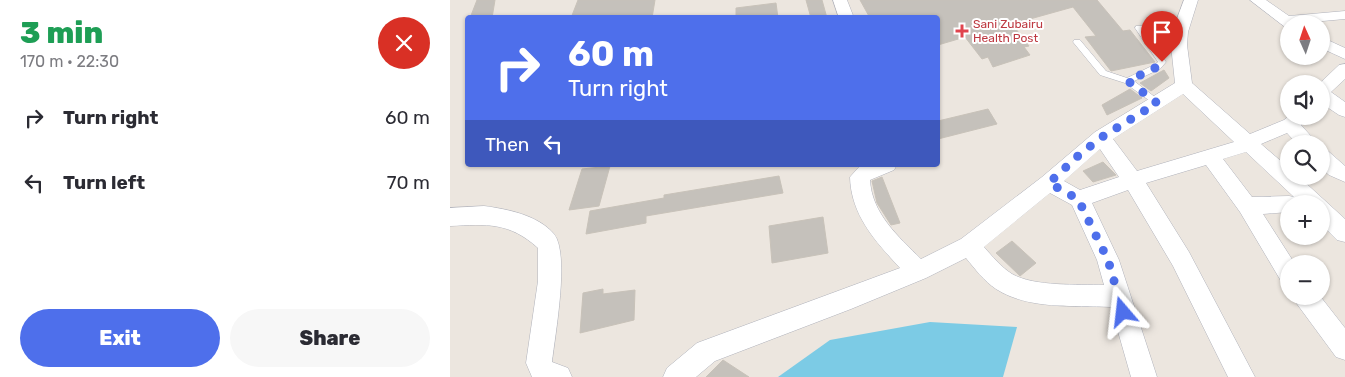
<!DOCTYPE html>
<meta charset="utf-8">
<style>
body{margin:0;font-family:Rubik,sans-serif;background:#f7f7f7;color:#2b2b33;height:100vh;display:flex;flex-direction:column;font-size:19px;white-space:nowrap}
*{box-sizing:border-box;margin:0}
p{font-size:16px;color:#7c7c81}
.icon{flex:none;width:28px;height:28px;fill:none;stroke:currentColor;stroke-width:2;stroke-linecap:round;stroke-linejoin:round}
.map{position:relative;flex:1;overflow:hidden}
.drawer{display:flex;flex-direction:column;background:#fff;width:450px}
.drawer>*{flex:none}
.top-card{position:absolute;left:15px;top:15px;width:475px;height:152px;border-radius:5px;box-shadow:0 1px 4px #0004;background:#4e6feb;color:#fff;overflow:hidden}
.needle{width:32px;rotate:357deg}
.controls{position:absolute;left:830px;top:15px;display:grid;gap:10px}
.controls a{display:grid;place-items:center;width:50px;height:50px;border-radius:50%;background:#fff;box-shadow:0 1px 4px #0004;font-size:25px}
.pin{position:absolute;display:grid;place-items:center;width:42px;height:42px;color:#fff;margin:-51px -21px;border-radius:50% 50% 50% 0;rotate:-45deg;box-shadow:0 0 5px #0007}
.pin .icon{rotate:45deg}
.me{position:absolute;width:55px;margin:-28px;rotate:343deg;stroke-linejoin:round;filter:drop-shadow(0 0 4px #0008)}
.turn{display:flex;align-items:center;gap:18px;height:105px;padding:0 20px;font-size:22px}
.turn .icon{width:65px;height:65px;stroke-width:2.5}
.turn b{display:block;font-size:35px;line-height:42px}
.then{display:flex;align-items:center;height:48px;padding:0 20px;background:#0003;gap:10px;font-size:19px}
.round{display:grid;place-items:center;flex:none;width:52px;height:52px;border-radius:26px;background:#f7f7f7}
.headline{display:flex;align-items:center;justify-content:space-between;height:85px;padding:0 20px}
h1{font-size:30px;font-weight:800;line-height:38px;color:#1e9e55}
.button{display:flex;gap:10px;margin-top:auto;padding:10px 20px}
.button a{flex:1;height:58px;border-radius:30px;background:#4e6feb;color:#fff;font-size:20px;font-weight:800;line-height:58px;text-align:center}
.button a+a{background:#f7f7f7;color:#2b2b33}
ul{padding:0;list-style:none}
li{display:flex;align-items:center;gap:15px;height:65px;padding:0 20px}
li div{flex:1}
li b{display:block;font-size:19px}
li em{font-style:normal}
main{display:flex;flex:1;min-height:0}
.map>svg:first-child{display:block}
</style>
<main>
<section class="drawer">
<div class="headline"><div><h1>3 min</h1><p>170 m · 22:30</p></div><a class="round" style="background:#d93025;color:#fff"><svg class="icon" aria-label="close" viewBox="0 0 24 24"><path d="M6 6l12 12M18 6L6 18"/></svg></a></div>
<ul>
<li><svg class="icon" aria-label="right" viewBox="0 0 24 24"><path d="M7 20v-9h11M14 6l5 5-5 5"/></svg><div><b>Turn right</b></div><em>60 m</em></li>
<li><svg class="icon" aria-label="left" viewBox="0 0 24 24"><path d="M17 20v-9H6M10 6l-5 5 5 5"/></svg><div><b>Turn left</b></div><em>70 m</em></li>
</ul>
<div class="button"><a>Exit</a><a>Share</a></div>
</section>
<div class="map">
<svg width="895" height="377" viewBox="0 0 895 377">
<rect width="100%" height="100%" fill="#ece6df"/>
<path fill="#7ccbe5" d="M480 322 567 327 553 377H328L380 340Z"/>
<g fill="#c5c1bb" stroke="#c8c2b9">
<path d="M27 0H45L42 18H20Z"/>
<path d="M128 0H205L202 18H121Z"/>
<path d="M356 0H372L377 18H361Z"/>
<path d="M410 0H647L673 31 680 30 705 62 661 71 635 37 646 36 623 7 562 24 579 46 574 47 580 55 543 67 538 57 532 59 515 37 488 45V18H420Z"/>
<path d="M326 3 328 18H286V8Z"/>
<path d="M714 70 719 78 701 91 690 83Z"/>
<path d="M680 89 692 98 657 115 652 105Z"/>
<path d="M538 109 547 124 488 139V121Z"/>
<path d="M653 162 666 175 643 182 633 171Z"/>
<path d="M160 166 149 206 119 210 132 169Z"/>
<path d="M329 176 333 193 196 216V223L136 234 140 211 214 198V195Z"/>
<path d="M432 177 450 223 441 225 427 203 422 181Z"/>
<path d="M373 217 378 253 322 263 319 226Z"/>
<path d="M562 241 586 263 570 276 546 253Z"/>
<path d="M153 289V294L185 290 184 320 130 333 133 293Z"/>
<path d="M273 360 299 377H256Z"/>
</g>
<g fill="none" stroke-linecap="round" stroke-linejoin="round">
<g stroke="#b0b2bb" stroke-width="1">
<path id="service" d="M686 26H692L716 62 710 69 684 81 710 101 711 103 710 105 707 106 675 83 650 75 623 42 624 40H630L656 71 677 78 704 65 708 62 685 28Z"/>
</g>
<g stroke="#b0b2bb" stroke-width="1">
<g id="minor">
<path d="M383 0H397L404 18H389Z"/>
<path d="M734 0H748L738 32 737 45 742 83 800 134 834 120 839 116H859L851 125 868 144H847L837 133 811 144 839 168V176H848L895 219V242L887 240 871 224V204H851L847 200 849 204H839V212L813 214 845 264H839V284L831 281 790 212 756 165 696 183 739 252 805 377H778L723 266 678 190 642 203 669 260 707 377H681L661 307C623 305 579 310 546 289 534 281 525 269 516 258L476 278 401 309 265 361 246 377H213L217 368 247 343 450 268C425 241 401 215 400 177L409 167 447 165 444 170 420 180C422 214 448 236 471 259L511 239 592 177 645 132 725 83 721 45 722 32ZM733 94 784 142 687 171 663 139ZM650 149 669 177 630 190 614 181ZM796 152 844 197 839 196 802 197 773 159ZM600 193 622 205 647 260 654 285C628 284 585 287 562 274 551 267 542 256 534 247Z"/>
<path d="M800 0H816L839 16 895 11V19L839 24V28L835 27Z"/>
<path d="M871 37 895 48V59L871 48Z"/>
<path d="M895 64V79L881 92 895 102V117L889 115 871 103V84H869L889 65Z"/>
<path d="M871 149 878 151 895 166V182L879 175 871 168Z"/>
<path d="M34 206C57 209 88 215 104 234 120 254 105 335 102 362L118 368 122 377H82L76 363 88 281V248C59 222 37 224 0 226V208Z"/>
<path d="M844 296H870L895 328V360L886 357 847 304Z"/>
</g>
</g>
<use href="#service" fill="#fff" fill-rule="evenodd"/>
<use href="#minor" fill="#fff" fill-rule="evenodd"/>
</g>
<g fill="none" stroke-linecap="round" stroke-linejoin="round">
<path stroke="#4e6feb" stroke-width="9" stroke-dasharray="0 16.2" d="M673 312 658 260 628 199 599 183 629 155 652 137 707 103 678 81 707 67 712 62"/>
</g>
<path fill="#e0444e" stroke="#fff" stroke-width="2" d="M509.5 23.5h5v5h5v5h-5v5h-5v-5h-5v-5h5z"/>
<g text-anchor="middle" dominant-baseline="central" stroke-width="4" stroke-linejoin="round" paint-order="stroke">
<g font-size="12" fill="#be3a42" stroke="#fff" text-anchor="start">
<text x="523" y="24">Sani Zubairu<tspan x="523" dy="14">Health Post</tspan></text>
</g>
</g>
</svg>
<div class="controls">
<a><svg class="needle" viewBox="-14 -14 28 28"><path d="M0-13l5 13h-10z" fill="#e53935"/><path d="M0 13l5-13h-10z" fill="#7c7c81"/></svg></a>
<a><svg class="icon" aria-label="sound" viewBox="0 0 24 24"><path d="M4 9h4l5-4v14l-5-4H4zM17 9q2 3 0 6"/></svg></a>
<a><svg class="icon" aria-label="search" viewBox="0 0 24 24"><circle cx="10" cy="10" r="6"/><path d="M15 15l6 6"/></svg></a>
<a>+</a>
<a>−</a>
</div>
<div class="pin" style="left:712px;top:62px;background:#d93025"><svg class="icon" aria-label="arrive" viewBox="0 0 24 24"><path d="M6 21V4h12l-3 4 3 4H6"/></svg></div>
<svg class="me" style="left:673px;top:312px" viewBox="-20 -20 40 40"><path d="M0-17L14 15 0 8-14 15z" fill="#4e6feb" stroke="#fff" stroke-width="4"/></svg>
<div class="top-card">
<div class="turn"><svg class="icon" aria-label="right" viewBox="0 0 24 24"><path d="M7 20v-9h11M14 6l5 5-5 5"/></svg><div><b>60 m</b>Turn right</div></div>
<div class="then">Then<svg class="icon" aria-label="left" viewBox="0 0 24 24"><path d="M17 20v-9H6M10 6l-5 5 5 5"/></svg></div>
</div>
</div>
</main>
